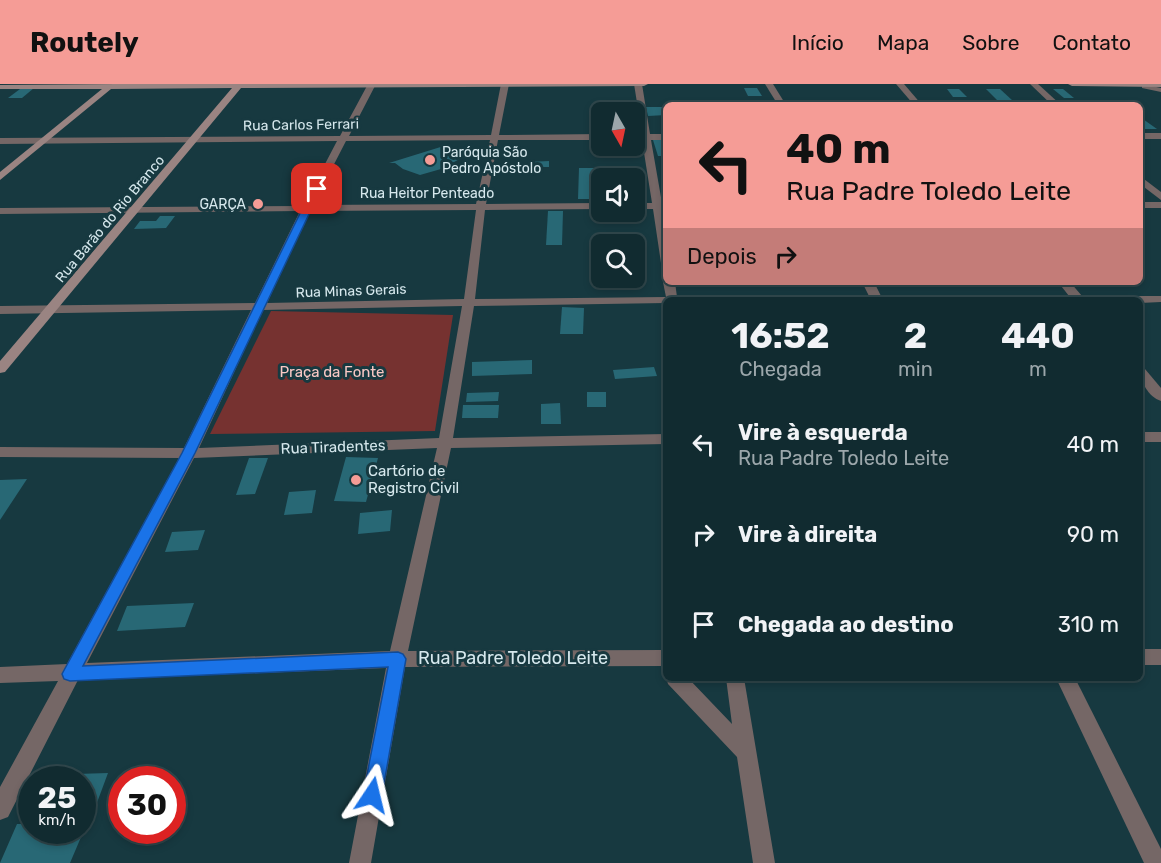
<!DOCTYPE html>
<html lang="pt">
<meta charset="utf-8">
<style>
body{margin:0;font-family:Rubik,sans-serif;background:#1e373c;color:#f1f3f6;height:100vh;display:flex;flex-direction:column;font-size:22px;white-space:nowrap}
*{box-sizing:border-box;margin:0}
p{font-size:20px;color:#9ca7ab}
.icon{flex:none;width:33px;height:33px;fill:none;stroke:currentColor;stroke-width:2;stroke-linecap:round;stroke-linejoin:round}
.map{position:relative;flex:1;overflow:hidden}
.drawer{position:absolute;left:663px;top:213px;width:480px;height:384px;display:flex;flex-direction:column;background:#112b30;border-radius:9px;box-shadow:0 3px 9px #0003,0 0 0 2px #30474c}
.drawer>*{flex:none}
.hud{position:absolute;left:663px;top:18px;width:480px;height:183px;border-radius:9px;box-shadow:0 3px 9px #0003,0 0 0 2px #30474c;background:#f59c96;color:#111;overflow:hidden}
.needle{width:39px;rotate:171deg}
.controls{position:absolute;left:591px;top:18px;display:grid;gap:12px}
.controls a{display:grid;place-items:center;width:54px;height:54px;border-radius:9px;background:#112b30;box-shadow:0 3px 9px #0003,0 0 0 2px #30474c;font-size:30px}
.speed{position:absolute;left:18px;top:682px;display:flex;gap:12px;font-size:30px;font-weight:700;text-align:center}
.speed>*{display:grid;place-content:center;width:78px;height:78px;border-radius:50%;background:#112b30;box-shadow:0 3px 9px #0003,0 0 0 2px #30474c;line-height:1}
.speed small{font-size:15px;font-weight:400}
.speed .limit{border:9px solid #d22;background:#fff;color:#111}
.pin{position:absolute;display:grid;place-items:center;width:51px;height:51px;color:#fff;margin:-26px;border-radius:12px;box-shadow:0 3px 9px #0006}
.me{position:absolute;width:66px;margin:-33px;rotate:10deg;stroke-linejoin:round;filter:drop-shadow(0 0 4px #0008)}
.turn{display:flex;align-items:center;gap:21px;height:126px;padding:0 24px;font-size:27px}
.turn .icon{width:78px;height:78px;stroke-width:2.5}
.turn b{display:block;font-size:42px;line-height:51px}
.then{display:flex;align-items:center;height:57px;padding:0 24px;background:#0003;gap:12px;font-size:22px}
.eta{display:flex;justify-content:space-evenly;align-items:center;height:102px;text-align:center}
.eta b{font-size:36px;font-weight:700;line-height:42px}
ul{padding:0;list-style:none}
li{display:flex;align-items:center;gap:18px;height:90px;padding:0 24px}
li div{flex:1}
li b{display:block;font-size:22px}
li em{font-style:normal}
header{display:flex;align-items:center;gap:36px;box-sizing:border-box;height:84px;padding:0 30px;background:#f59c96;color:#111}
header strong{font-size:28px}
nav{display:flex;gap:33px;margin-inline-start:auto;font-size:21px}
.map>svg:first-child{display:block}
</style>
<header>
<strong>Routely</strong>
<nav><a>Início</a><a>Mapa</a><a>Sobre</a><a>Contato</a></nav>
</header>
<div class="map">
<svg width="1161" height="779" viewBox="0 0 1161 779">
<rect width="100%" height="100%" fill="#173940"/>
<path fill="#763230" d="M271 227 453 231 435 347 210 350Z"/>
<g fill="#286875">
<path d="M34 4 22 14H8L20 5Z"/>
<path d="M744 4H757L762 12H748Z"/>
<path d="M947 5H959L967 13H953Z"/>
<path d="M986 5H1000L1013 17H998Z"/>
<path d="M1053 5H1063L1074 14H1064Z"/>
<path d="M646 23H666V31L648 32Z"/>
<path d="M1140 33 1157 45H1140Z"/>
<path d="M653 56H666V72H658Z"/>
<path d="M447 61 444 63 457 65 462 71 469 70 441 85 420 91 403 85 395 79H389Z"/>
<path d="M607 62H631L633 71 608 72Z"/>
<path d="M549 77V83H529V78Z"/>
<path d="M579 84H617V94H602V115H578Z"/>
<path d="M548 127H563L562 161H546Z"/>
<path d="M605 130H619L620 138H605Z"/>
<path d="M160 132H175L166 144 134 145 140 137H156Z"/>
<path d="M562 223 584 224 583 250H560Z"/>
<path d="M532 276V290L472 292V278Z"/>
<path d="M654 283 657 292 615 295 613 286Z"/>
<path d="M499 308 498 317 466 318 467 309Z"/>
<rect x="587" y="308" width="19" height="15"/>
<path d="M560 319 561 340H541V320Z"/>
<path d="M463 321H499L498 334H462Z"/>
<path d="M346 373 378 374 366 418 334 417Z"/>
<path d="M249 374H268L255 410 236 411Z"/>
<path d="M27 395 0 436V396Z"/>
<path d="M316 406 312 429 284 431 289 408Z"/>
<path d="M392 426 390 447 358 450 360 429Z"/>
<path d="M205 446 198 466 165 468 172 448Z"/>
<path d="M194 519 185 543 117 547 127 522Z"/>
<path d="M108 689 95 724H82V696H43L45 691Z"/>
<path d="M82 739H87L70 779H0L17 740H32V747H82Z"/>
</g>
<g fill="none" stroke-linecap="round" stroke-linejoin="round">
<g fill="#756766" fill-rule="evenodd">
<path d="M368 0H376L349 52 491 51 501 0H509L499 51 602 50V56H498L486 120 602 119V125L485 126 475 215 666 213 663 198 666 195V198H675L677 213 869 212 862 198H874L881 212H1069L1058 198H1070L1082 212H1161V218L1140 219V216H666V219L474 222 453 354 666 350V360L451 364 408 567 666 566V582L405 583 371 779H349L386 584 78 596 8 733 0 736V703L58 597 0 599V583L67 580 179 374 0 373V363L184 364 251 226 0 230V222L255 219 300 127 0 130V124L303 122 337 57 0 60V54L340 52ZM490 56 476 120 313 121 346 57ZM476 126 464 215 267 219 310 127ZM462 222 439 354 199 364 263 226ZM437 364 390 567 87 579 194 374Z"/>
<path d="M634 0H642L650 50H666V56H651L662 119 666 120V124L662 125 666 146V182L661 179 653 125H634V119H652L642 56 634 55V51L642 50Z"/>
<path d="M765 0H773L786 21H778Z"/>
<path d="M896 0H904L922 21H914Z"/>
<path d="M1030 0H1038L1061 21H1052Z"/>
<path d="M1142 0 1161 4V8L1142 4Z"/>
<rect x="1140" y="49" width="21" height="6"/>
<path d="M1140 92 1161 108V116L1140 100Z"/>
<rect x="1140" y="118" width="21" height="6"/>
<path d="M1140 284 1145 285 1161 304V317C1148 313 1140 297 1140 284Z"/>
<rect x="1140" y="348" width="21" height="10"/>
<rect x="1140" y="565" width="21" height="16"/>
<path d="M666 593 688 594 732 640 726 594H744L775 779H753L737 673 668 600Z"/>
<path d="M1056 594H1075L1161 765V779H1144Z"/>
</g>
<g fill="#9a8482" fill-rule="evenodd">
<path d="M116 0H648L644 2 241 4 5 288 0 289V277L232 4 111 5 0 96V88L102 5H0V1Z"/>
<path d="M1068 0H1161V3L1072 2Z"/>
</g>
</g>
<path fill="#1a73e8" stroke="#114b97" stroke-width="1.5" d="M317 103 321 105 195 369 83 582 398 568 403 570 406 575 382 711 379 718 372 721 366 718 363 711 388 583 70 597 64 595 62 590 182 369 312 105Z"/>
<g fill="#f59c96" stroke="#173940" stroke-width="2">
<circle cx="430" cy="76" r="6"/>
<circle cx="258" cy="120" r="6"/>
<circle cx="356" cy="396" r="6"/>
</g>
<g text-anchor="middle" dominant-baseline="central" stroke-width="6" stroke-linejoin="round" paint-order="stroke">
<g font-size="14" fill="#d6e8ed" stroke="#173940">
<text transform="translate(301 41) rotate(-1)">Rua Carlos Ferrari</text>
<text x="427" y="109">Rua Heitor Penteado</text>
<text transform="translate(110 135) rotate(-50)">Rua Barão do Rio Branco</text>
<text transform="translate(351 207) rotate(-2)">Rua Minas Gerais</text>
</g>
<g font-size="14" fill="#d6e8ed" stroke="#173940" text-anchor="start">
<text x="442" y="68">Paróquia São<tspan x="442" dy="16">Pedro Apóstolo</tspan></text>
<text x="246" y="120" text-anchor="end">GARÇA</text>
</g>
<g font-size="15" fill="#fac8c4" stroke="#173940">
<text x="332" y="288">Praça da Fonte</text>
</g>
<g font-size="15" fill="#d6e8ed" stroke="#173940">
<text transform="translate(333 363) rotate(-2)">Rua Tiradentes</text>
</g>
<g font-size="15" fill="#d6e8ed" stroke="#173940" text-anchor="start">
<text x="368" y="387">Cartório de<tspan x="368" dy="17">Registro Civil</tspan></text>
</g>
<g font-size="18" fill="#d6e8ed" stroke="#173940">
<text x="513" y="574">Rua Padre Toledo Leite</text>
</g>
</g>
</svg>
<div class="controls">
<a><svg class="needle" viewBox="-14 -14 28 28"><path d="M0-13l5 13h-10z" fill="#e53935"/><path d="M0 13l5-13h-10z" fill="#9ca7ab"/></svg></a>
<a><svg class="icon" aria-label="sound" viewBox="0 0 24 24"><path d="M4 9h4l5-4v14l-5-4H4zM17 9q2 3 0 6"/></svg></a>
<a><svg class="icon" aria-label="search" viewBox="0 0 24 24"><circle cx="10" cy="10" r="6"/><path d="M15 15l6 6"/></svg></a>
</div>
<div class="speed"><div>25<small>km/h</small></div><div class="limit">30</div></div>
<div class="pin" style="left:317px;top:105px;background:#d93025"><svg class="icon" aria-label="arrive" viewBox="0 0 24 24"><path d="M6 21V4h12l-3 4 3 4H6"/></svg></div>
<svg class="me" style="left:372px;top:711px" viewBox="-20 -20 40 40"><path d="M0-17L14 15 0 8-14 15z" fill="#1a73e8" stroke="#fff" stroke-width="4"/></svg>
<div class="hud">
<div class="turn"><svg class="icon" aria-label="left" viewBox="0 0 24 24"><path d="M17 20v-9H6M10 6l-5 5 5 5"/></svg><div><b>40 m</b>Rua Padre Toledo Leite</div></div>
<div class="then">Depois<svg class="icon" aria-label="right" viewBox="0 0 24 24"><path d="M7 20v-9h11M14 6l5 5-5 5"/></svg></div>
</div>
<section class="drawer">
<div class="eta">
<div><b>16:52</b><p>Chegada</p></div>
<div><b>2</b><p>min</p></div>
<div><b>440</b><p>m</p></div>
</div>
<ul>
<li><svg class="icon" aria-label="left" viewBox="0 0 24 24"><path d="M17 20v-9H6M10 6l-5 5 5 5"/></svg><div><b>Vire à esquerda</b><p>Rua Padre Toledo Leite</p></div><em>40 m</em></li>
<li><svg class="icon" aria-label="right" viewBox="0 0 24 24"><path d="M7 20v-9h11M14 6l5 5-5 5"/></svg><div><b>Vire à direita</b></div><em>90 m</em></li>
<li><svg class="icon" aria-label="arrive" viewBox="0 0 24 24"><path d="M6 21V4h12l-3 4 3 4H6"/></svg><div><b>Chegada ao destino</b></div><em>310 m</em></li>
</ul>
</section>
</div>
